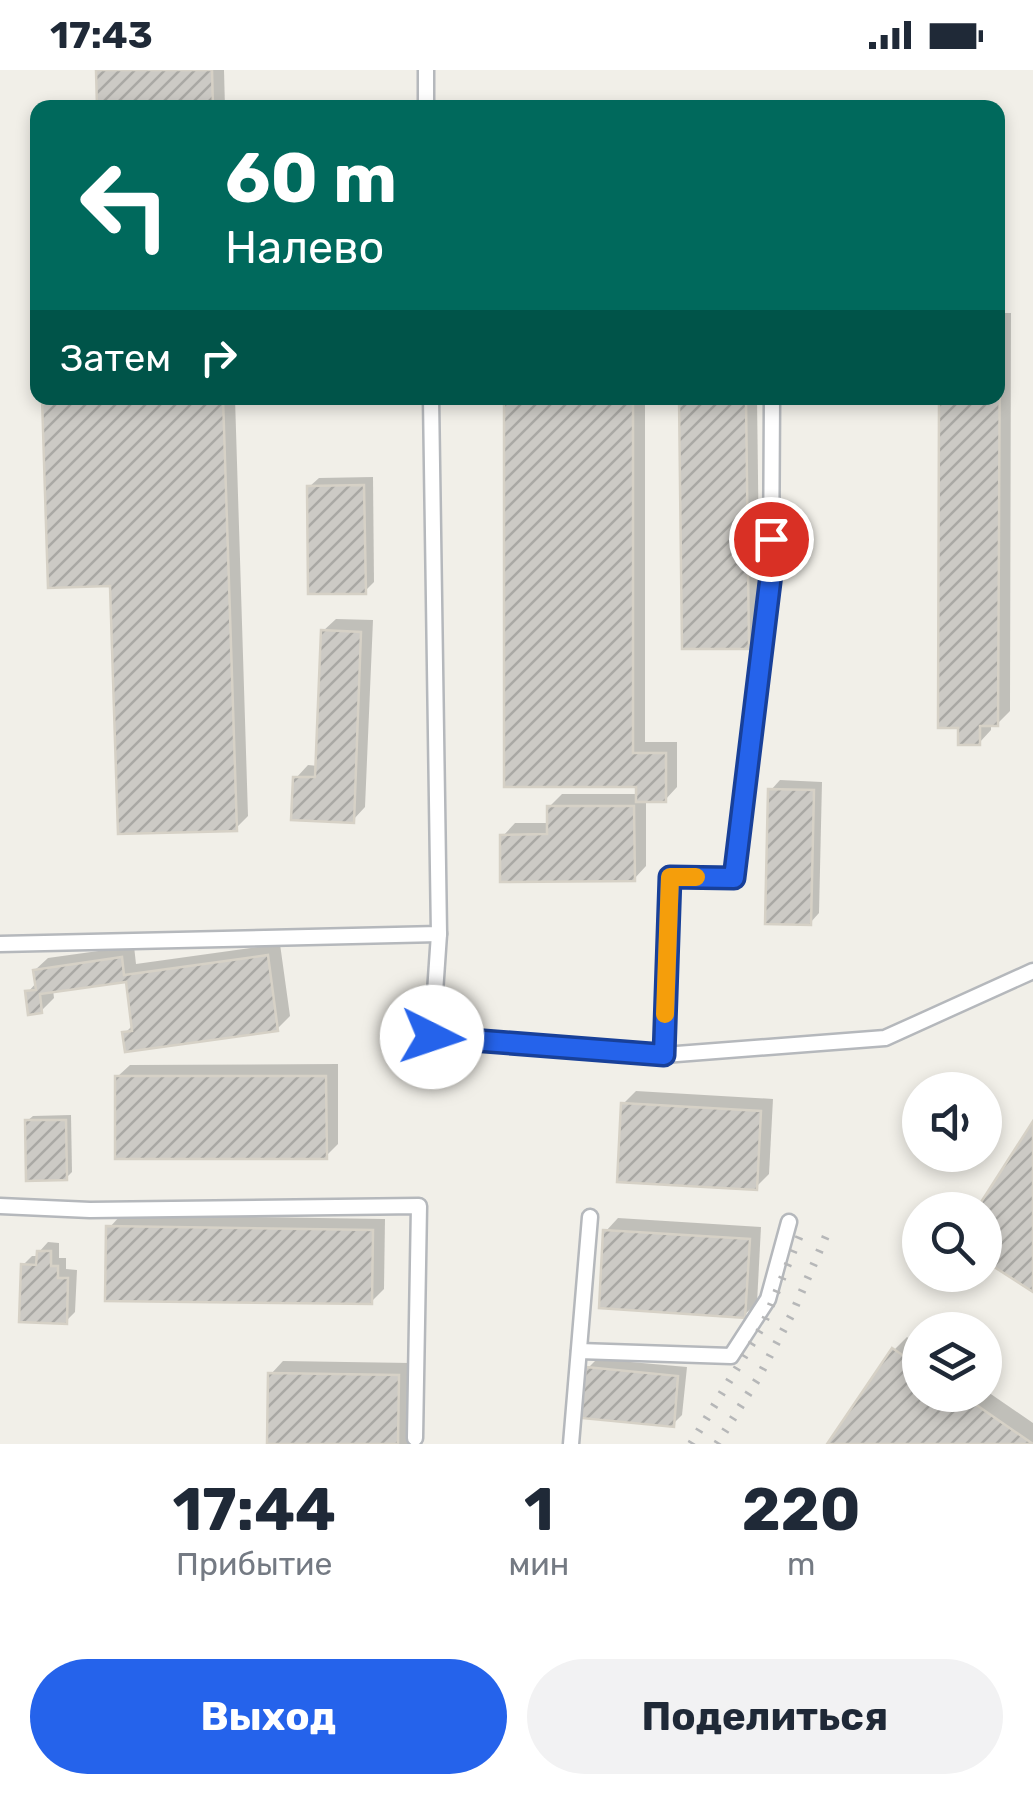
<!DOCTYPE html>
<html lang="ru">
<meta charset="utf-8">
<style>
body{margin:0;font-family:Rubik,sans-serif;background:#f2f2f3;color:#1f2937;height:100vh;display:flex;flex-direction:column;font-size:38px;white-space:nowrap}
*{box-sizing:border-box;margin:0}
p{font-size:32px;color:#747a83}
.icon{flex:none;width:55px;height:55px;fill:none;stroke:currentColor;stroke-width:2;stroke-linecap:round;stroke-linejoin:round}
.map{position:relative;height:1374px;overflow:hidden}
.drawer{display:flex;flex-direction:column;background:#fff;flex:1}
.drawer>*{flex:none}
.hud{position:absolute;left:30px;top:30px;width:975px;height:305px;border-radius:20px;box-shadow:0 5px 15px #0003;background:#00695c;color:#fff;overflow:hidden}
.buttons{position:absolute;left:902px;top:1002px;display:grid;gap:20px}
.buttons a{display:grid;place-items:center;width:100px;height:100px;border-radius:50%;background:#fff;box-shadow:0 5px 15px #0003;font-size:50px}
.pin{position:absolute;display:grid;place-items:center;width:85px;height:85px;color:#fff;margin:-42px;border:5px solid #fff;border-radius:50%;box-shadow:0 2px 10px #0007}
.me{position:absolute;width:110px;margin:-55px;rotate:94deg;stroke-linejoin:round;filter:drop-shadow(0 0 8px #0008)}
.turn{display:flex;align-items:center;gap:35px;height:210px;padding:0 30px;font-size:45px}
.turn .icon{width:130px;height:130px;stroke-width:2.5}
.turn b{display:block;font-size:70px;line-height:85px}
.then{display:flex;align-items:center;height:95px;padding:0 30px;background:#0003;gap:20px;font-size:38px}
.eta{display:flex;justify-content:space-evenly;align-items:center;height:170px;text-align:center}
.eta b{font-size:60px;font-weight:700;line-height:70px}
.action{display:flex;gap:20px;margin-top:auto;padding:20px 30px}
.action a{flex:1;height:115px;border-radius:60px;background:#2563eb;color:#fff;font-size:40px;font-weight:700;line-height:115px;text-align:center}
.action a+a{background:#f2f2f3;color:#1f2937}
.status{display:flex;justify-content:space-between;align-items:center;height:70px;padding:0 50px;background:#fff;direction:ltr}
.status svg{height:28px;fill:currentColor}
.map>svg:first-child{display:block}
</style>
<div class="status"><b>17:43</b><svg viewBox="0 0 49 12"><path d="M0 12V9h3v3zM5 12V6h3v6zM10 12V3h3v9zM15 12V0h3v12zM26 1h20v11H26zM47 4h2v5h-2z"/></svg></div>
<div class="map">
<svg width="1033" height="1374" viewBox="0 0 1033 1374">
<defs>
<pattern id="building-hatch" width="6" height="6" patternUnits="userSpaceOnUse" patternTransform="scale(2.5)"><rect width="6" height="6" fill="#cccac5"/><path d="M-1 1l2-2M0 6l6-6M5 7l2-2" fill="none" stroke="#a9a8a4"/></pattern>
</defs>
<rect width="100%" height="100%" fill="#f1efe8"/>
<g fill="#0003">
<path d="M98 0H224L225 38H99Z"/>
<path d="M998 243H1011L1010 641 997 654H991V660L979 673 960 656 941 655 942 328H998Z"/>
<path d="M45 328H235L248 746 236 758 112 513 51 515Z"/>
<path d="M506 328H645V672H677V717L665 730H646V796L634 809 503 766 515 753H550L549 737 562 724H639V715L506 714Z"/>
<path d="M682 328H757L760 564 748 576 685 577Z"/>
<path d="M373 407 374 512 365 521 309 417 319 408Z"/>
<path d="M336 549 373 550 365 737 353 750 296 708 308 695 318 696 323 561Z"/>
<path d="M780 710 822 712 819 843 810 853 771 720Z"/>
<path d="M280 874 290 946 277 959 125 963 134 954 128 910 53 920 54 928 41 941 28 922 37 912 35 900 48 888 134 876 136 894Z"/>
<path d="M338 994V1074L326 1086 117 1007 130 995Z"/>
<path d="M636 1021 773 1029 769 1104 756 1117 623 1034Z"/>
<path d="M71 1045 72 1102 66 1108 27 1051 33 1046Z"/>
<path d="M121 1145 385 1149 384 1219 371 1232 109 1158Z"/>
<path d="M618 1148 761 1157 757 1233 744 1245 606 1161Z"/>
<path d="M48 1172 59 1173V1188H66V1199L77 1200 75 1242 66 1251 23 1195 32 1186H39V1182Z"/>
<path d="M907 1267 920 1276V1325H985V1320L1033 1353V1374H830L894 1280Z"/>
<path d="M597 1289 687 1297 682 1345 673 1354 588 1298Z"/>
<path d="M283 1291 411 1293 410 1374H270L271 1304Z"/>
</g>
<g fill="url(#building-hatch)" stroke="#d6d1c6" stroke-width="2.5">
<path d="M96 0H212L213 38H97Z"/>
<path d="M998 255H1000L998 656H980V675H958V658H938L939 328H998Z"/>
<path d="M42 328H223L237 761 118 764 110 516 48 518Z"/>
<path d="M504 328H633V683H666V732H636V717H504Z"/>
<path d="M679 328H746L749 579H682Z"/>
<path d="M364 415 366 524H308L307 416Z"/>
<path d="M321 560 361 562 354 753 291 750 293 707H315Z"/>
<path d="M768 719 814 720 811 855 765 854Z"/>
<path d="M547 736H634L635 811 500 812V765L547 764Z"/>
<path d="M268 885 278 961 125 982 122 962 132 961 126 912 40 924 42 943 28 945 25 921 36 920 33 900 122 887 124 905Z"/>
<path d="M115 1006H326L327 1089H115Z"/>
<path d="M621 1033 761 1041 757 1120 617 1112Z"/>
<path d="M25 1050H66L67 1110 26 1111Z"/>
<path d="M1033 1051V1222L985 1191V1140H976Z"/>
<path d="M106 1156 373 1160 372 1234 105 1231Z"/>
<path d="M603 1160 750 1169 745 1248 599 1238Z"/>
<path d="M37 1181H51V1196H58V1208H68L67 1254 19 1252 21 1194 36 1195Z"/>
<path d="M892 1278 920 1297V1325H962L1033 1374H827Z"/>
<path d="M586 1297 678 1306 674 1357 581 1348Z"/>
<path d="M268 1303 399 1305 398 1374H267Z"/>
</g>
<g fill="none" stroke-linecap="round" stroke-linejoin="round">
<g stroke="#b5b8bc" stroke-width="19">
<g id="service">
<path d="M426 0V38"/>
<path d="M439 864 432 967 664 985 670 807 735 808 771 504 772 328"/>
<path d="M0 874 439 864 431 328"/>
<path d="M664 985 885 968 1033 901"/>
<path d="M0 1136 90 1140 419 1136 415 1368"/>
<path d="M579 1281 731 1286 768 1229 789 1152"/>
<path d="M571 1374 590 1147"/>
</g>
</g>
<use href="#service" stroke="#fff" stroke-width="14"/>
<g stroke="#b6b7b8" stroke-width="8" stroke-dasharray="2.5 12" stroke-linecap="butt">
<path d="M691 1374 762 1257 803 1158"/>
<path d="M717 1374 757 1310 793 1242 829 1159"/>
</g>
</g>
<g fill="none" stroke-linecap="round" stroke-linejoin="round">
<g stroke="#184099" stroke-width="25">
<path id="route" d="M432 967 664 985 670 807 734 808 771 504V469"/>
</g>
<use href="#route" stroke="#2563eb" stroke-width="18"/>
<path stroke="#f59e0b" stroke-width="18" d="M665 944 670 807H696"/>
</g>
</svg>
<div class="buttons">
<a><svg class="icon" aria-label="sound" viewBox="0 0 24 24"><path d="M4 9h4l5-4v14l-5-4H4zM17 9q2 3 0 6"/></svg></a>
<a><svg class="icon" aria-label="search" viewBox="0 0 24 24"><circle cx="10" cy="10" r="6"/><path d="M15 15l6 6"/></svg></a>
<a><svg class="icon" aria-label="layers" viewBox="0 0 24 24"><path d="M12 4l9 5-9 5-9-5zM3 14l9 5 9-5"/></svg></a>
</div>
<div class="pin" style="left:771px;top:469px;background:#d93025"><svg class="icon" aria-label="arrive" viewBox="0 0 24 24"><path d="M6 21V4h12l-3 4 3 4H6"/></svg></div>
<svg class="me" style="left:432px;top:967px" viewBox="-20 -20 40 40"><circle r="19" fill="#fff"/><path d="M0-13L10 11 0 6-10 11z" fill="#2563eb"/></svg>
<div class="hud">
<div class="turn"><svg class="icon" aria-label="left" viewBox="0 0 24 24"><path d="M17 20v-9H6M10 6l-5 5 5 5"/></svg><div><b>60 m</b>Налево</div></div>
<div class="then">Затем<svg class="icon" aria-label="right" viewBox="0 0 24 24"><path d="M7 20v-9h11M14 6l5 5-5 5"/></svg></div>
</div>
</div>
<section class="drawer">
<div class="eta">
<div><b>17:44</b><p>Прибытие</p></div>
<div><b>1</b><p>мин</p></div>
<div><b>220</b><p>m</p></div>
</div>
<div class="action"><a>Выход</a><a>Поделиться</a></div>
</section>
